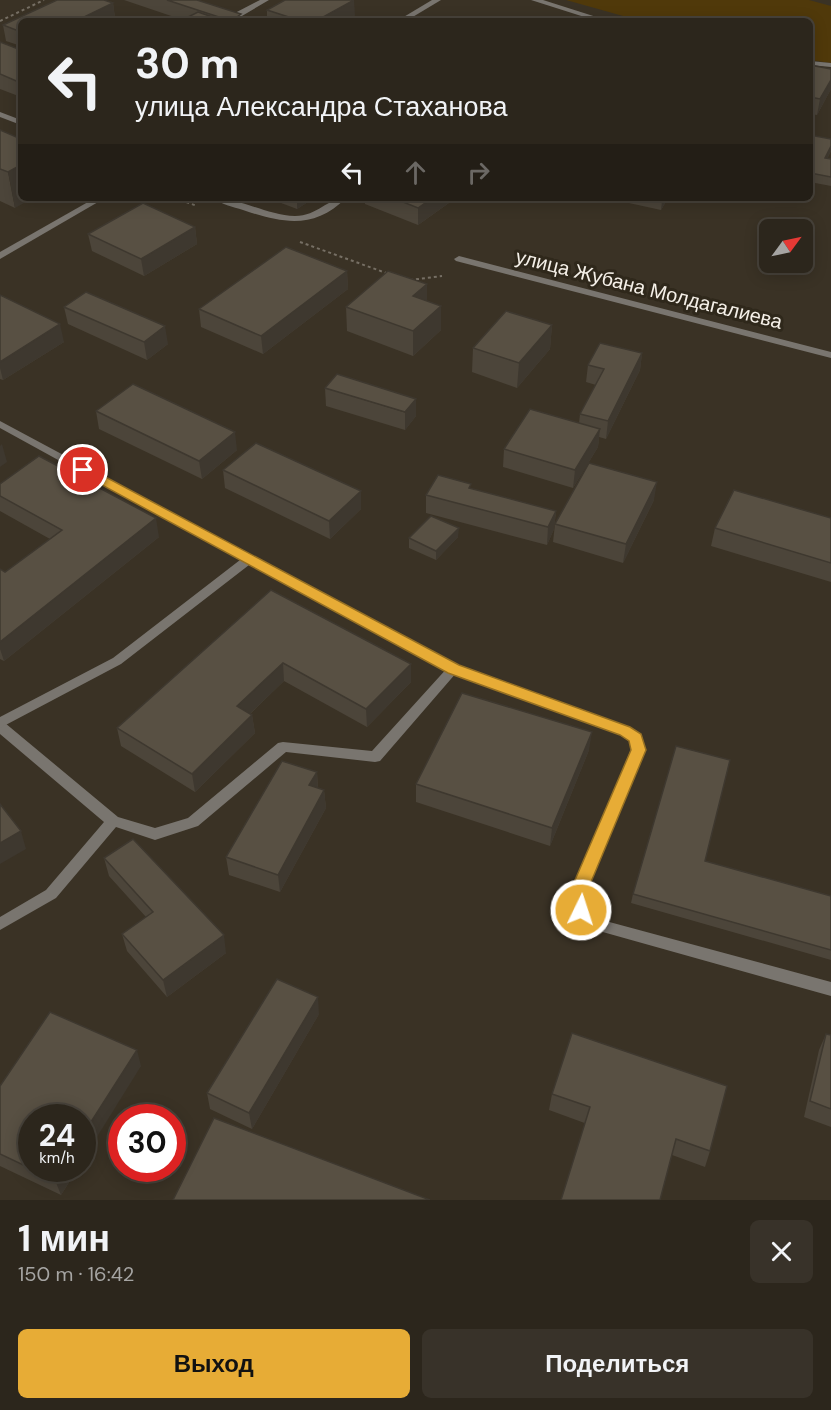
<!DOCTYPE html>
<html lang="ru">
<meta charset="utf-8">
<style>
body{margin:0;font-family:"DM Sans",sans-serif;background:#383229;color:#f1f3f6;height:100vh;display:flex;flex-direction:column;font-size:22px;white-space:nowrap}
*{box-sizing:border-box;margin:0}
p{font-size:20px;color:#a6a5a3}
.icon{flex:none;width:33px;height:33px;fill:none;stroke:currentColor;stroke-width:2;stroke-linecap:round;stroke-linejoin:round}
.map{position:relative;height:1200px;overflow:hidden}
.details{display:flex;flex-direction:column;background:#2c261c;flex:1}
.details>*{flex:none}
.banner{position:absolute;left:18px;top:18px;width:795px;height:183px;border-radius:9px;box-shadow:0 3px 15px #0003,0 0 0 2px #48433b;background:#2c261c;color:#f1f3f6;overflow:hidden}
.needle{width:39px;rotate:57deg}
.tools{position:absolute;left:759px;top:219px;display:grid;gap:12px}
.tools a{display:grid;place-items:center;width:54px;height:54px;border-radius:9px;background:#2c261c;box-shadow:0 3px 15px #0003,0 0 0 2px #48433b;font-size:30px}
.speed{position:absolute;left:18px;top:1104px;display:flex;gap:12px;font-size:30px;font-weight:700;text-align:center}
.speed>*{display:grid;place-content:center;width:78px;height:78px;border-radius:50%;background:#2c261c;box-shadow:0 3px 15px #0003,0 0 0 2px #48433b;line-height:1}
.speed small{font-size:15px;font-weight:400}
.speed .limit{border:9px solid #d22;background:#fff;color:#111}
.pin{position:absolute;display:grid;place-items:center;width:51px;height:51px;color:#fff;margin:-26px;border:3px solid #fff;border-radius:50%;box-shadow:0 2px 6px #0007}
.me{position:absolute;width:66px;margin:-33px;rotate:4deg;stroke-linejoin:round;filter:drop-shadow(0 0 4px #0008)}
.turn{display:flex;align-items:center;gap:21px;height:126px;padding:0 18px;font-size:27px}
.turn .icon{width:78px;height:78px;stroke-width:2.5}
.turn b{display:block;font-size:42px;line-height:51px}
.lanes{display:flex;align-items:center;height:57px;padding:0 18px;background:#0003;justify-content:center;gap:30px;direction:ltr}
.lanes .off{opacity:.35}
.round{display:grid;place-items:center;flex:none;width:63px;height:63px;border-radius:9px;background:#383229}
.head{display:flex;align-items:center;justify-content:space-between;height:102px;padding:0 18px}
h1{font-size:36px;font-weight:700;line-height:45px}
.cta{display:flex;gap:12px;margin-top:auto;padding:12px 18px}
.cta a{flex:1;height:69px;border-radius:9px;background:#e7ac36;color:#111;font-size:24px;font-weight:700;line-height:69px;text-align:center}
.cta a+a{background:#383229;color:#f1f3f6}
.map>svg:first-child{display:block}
</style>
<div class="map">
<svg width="831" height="1200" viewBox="0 0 831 1200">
<rect width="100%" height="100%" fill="#3a3225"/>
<path fill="#50390a" d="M566 0H809L831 6V63L810 60V21H641Z"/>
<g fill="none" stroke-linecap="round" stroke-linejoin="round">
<g stroke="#766f64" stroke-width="2" stroke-dasharray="3 3" stroke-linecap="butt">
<path d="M0 21 44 0"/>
<path d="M175 198 197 206"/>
<path d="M300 242 389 274"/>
<path d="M410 280 442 276"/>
</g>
<g fill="#79756f" fill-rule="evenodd">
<path d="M260 0H269L235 20 222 16 226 14 231 15Z"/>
<path d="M213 198C241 198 266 215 295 216 318 216 327 198 346 198 314 230 282 223 243 210 233 207 221 204 213 198Z"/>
<path d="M459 256 831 352V358L456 261 454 259Z"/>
<path d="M453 664 457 666 459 669 457 672 380 761 375 762 286 752 198 826 155 840 116 827 56 898 0 930V917L46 890 104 822 0 734V722L5 723 118 817 155 828 188 818 278 743 283 742 372 751 449 666Z"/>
</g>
<g fill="#79756f" fill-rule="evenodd">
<path d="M432 0H441L406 21H397Z"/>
<path d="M531 0H543L609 21H597Z"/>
<path d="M810 61 831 63V67L810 65Z"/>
<path d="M0 112 21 120V125L0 117Z"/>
<path d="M95 198H105L0 259V252Z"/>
<path d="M0 421 457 666 630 727 641 735 645 749 585 894 588 907 602 920 831 982V996L592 929 576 914 571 894 631 749 630 742 620 735 449 672 249 565 121 664 0 728V717L113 658 240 560 0 428Z"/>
</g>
</g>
<g fill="#4c453a">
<path d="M57 0H104L113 3 115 18 110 21H21V46L6 41 3 25Z"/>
<path d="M124 0H197L250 21H180L183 20Z"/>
<path d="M267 10 355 15 345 21H267Z"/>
<path d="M0 42 21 50V97L0 89Z"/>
<path d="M810 65 831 69V89L817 115 811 114 810 119Z"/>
<path d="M0 130 15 208 0 201Z"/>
<path d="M810 135 831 139V151L827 159H831V186L810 182Z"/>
<path d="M268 198H314L297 209Z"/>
<path d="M365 198H453V200L418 225 365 204Z"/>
<path d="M606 198H668L661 210Z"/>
<path d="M195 227 197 244 144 276 92 251 88 234Z"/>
<path d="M347 271 348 289 263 354 201 327 199 309Z"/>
<path d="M0 295 64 342 3 380 0 379Z"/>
<path d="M427 301 441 306V330L413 356 347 331 346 307Z"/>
<path d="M64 307 168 344 147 360 68 324Z"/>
<path d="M552 325 550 349 517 388 472 372 473 348Z"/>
<path d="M642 353 640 370 606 439 599 437 598 447 573 488 503 467 504 449 579 423 580 414 596 385 586 382 588 365Z"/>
<path d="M325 388 416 416 405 430 326 406Z"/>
<path d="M96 411 237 450 202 479 99 429Z"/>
<path d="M223 470 361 509 330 539 225 488Z"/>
<path d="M0 484 159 537 4 661 0 659V569L5 572 50 539 0 511Z"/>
<path d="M471 489 556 511 554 529 547 545 426 513V495Z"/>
<path d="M654 500 623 563 553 542 555 524Z"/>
<path d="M831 518V582L711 546 715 528Z"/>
<path d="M458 537 436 560 409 548V538Z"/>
<path d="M271 590 411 664V682L367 727 284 681 250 714 252 715 255 733 195 792 121 746 117 728Z"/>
<path d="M589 750 550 846 416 802V784Z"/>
<path d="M317 772 318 788 324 790 326 808 280 892 229 875 226 857Z"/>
<path d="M104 858 226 953 167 997 127 951 122 934 146 917 109 876Z"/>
<path d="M705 861 831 896V960L631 903 633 894Z"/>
<path d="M319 1014 252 1129 210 1109 207 1093Z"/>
<path d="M572 1033 710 1151 705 1167 549 1110 552 1094Z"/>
<path d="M826 1034 831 1035V1127L804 1117 819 1050Z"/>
<path d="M141 1066 32 1168H78L61 1195 0 1166V1086Z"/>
</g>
<g fill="#3e382f">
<path d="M354 0 355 15 345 21H316Z"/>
<path d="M113 3 115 18 110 21H76Z"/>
<path d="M831 80V89L817 115 820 99Z"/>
<path d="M831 146V151L823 167 825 158Z"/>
<path d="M21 165V198H33L15 208 8 172Z"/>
<path d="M297 198H314L297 209Z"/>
<path d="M432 198H453V200L418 225V208Z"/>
<path d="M664 198H668L661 210 662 201Z"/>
<path d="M195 227 197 244 144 276 141 259Z"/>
<path d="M347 271 348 289 263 354 261 336Z"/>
<path d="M427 284V309L413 296Z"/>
<path d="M441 306V330L413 356V331Z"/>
<path d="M60 324 64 342 3 380 0 368V362Z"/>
<path d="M552 325 550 349 517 388 519 363Z"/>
<path d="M165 326 168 344 147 360 144 342Z"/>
<path d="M642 353 640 370 606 439 608 421Z"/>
<path d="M416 399V416L405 430V412Z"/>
<path d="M600 429 598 447 573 488 575 470Z"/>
<path d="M235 432 237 450 202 479 199 461Z"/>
<path d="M2 444 7 462 0 467V446Z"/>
<path d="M657 482 654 500 623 563 626 544Z"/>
<path d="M361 491V509L330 539 329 521Z"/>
<path d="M556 511 554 529 547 545 548 527Z"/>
<path d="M156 518 159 537 4 661 0 649V642Z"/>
<path d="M459 528 458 537 436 560V551Z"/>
<path d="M283 663 284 681 239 724 237 706Z"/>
<path d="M411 664V682L367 727 366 709Z"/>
<path d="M252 715 255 733 195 792 192 774Z"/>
<path d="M592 732 589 750 550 846 552 828Z"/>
<path d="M317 772 318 790 309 785Z"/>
<path d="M324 790 326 808 280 892 278 875Z"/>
<path d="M21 831 26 849 0 864V843Z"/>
<path d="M224 935 226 953 167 997 163 980Z"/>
<path d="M318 997 319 1014 252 1129 249 1113Z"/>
<path d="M137 1050 141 1066 82 1161V1136Z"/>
<path d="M62 1168H78L61 1195 55 1180Z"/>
</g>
<g fill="#585043" stroke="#3e382f" stroke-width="1.5">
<path d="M57 0H104L113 3 76 21H21V32L3 25Z"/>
<path d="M167 0H197L241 14 237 17 250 21H231Z"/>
<path d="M285 0H354L316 21H301L267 10Z"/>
<path d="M198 12 224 21H180Z"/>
<path d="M0 42 21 50V83L0 74Z"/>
<path d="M810 65 831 69V80L820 99 810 97Z"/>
<path d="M0 130 21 139V165L8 172 0 169Z"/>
<path d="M810 135 831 139V146L825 158 831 159V177L810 173Z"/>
<path d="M393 198H432L418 208Z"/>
<path d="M647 198H664L662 201Z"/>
<path d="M143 203 195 227 141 259 88 234Z"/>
<path d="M286 247 347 271 261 336 199 309Z"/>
<path d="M388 271 427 284 413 296 441 306 413 331 346 307Z"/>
<path d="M86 292 165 326 144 342 64 307Z"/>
<path d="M0 295 60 324 0 362Z"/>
<path d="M506 311 552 325 519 363 473 348Z"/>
<path d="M600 343 642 353 608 421 580 414 604 369 588 365Z"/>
<path d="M337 374 416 399 405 412 325 388Z"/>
<path d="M133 384 235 432 199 461 96 411Z"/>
<path d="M530 409 600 429 575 470 504 449Z"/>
<path d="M256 443 361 491 329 521 223 470Z"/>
<path d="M39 456 156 518 0 642V569L5 572 62 530 0 496V484Z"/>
<path d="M589 463 657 482 626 544 555 524Z"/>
<path d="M438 475 471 484 469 488 556 511 548 527 426 495Z"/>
<path d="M734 490 831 518V563L715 528Z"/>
<path d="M431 516 459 528 436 551 409 538Z"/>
<path d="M271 590 411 664 366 709 283 663 237 706 252 715 192 774 117 728Z"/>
<path d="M462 693 592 732 552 828 416 784Z"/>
<path d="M676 746 730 760 705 861 831 896V950L633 894Z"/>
<path d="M282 761 317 772 309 785 324 790 278 875 226 857Z"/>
<path d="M0 804 21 831 0 843Z"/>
<path d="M133 839 224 935 163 980 122 934 153 912 104 858Z"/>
<path d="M277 979 318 997 249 1113 207 1093Z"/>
<path d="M50 1012 137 1050 82 1136V1118H32V1168H62L55 1180 0 1154V1086Z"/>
<path d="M572 1033 727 1086 710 1151 676 1139 660 1200H561L590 1107 552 1094Z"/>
<path d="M826 1034 831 1035V1109L810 1101Z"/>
<path d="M214 1118 430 1200H173Z"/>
</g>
<path fill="#e7ac36" stroke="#967023" stroke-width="1.5" d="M83 465 459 665 630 727 641 734 646 750 586 894 589 910 587 915 581 917 575 915 569 894 631 750 629 741 620 735 448 673 78 472 76 470 78 467Z"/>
<g text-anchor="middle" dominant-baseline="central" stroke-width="6" stroke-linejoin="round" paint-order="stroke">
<g font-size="20" fill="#f5f0e8" stroke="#2f281b">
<text transform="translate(649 289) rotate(14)">улица Жубана Молдагалиева</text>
</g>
</g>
</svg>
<div class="tools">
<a><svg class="needle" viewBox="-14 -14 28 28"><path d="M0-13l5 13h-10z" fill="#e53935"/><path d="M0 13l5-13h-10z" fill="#a6a5a3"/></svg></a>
</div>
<div class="speed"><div>24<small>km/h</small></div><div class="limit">30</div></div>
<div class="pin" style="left:83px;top:470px;background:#d93025"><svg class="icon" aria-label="arrive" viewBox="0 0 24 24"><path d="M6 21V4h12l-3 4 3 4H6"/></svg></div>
<svg class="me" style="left:581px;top:910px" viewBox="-20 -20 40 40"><circle r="17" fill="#e7ac36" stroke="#fff" stroke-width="3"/><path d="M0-11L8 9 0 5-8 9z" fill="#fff"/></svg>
<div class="banner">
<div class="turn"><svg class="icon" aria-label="left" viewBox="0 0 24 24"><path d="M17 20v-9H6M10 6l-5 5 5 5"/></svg><div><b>30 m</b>улица Александра Стаханова</div></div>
<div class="lanes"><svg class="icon" aria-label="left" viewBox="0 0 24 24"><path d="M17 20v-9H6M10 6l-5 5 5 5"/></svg><svg class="icon off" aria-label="ahead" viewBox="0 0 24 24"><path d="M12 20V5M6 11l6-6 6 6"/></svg><svg class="icon off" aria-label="right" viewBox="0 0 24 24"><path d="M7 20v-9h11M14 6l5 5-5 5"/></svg></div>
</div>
</div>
<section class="details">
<div class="head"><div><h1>1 мин</h1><p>150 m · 16:42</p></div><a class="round"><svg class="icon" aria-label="close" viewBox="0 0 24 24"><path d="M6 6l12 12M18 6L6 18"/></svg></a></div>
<div class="cta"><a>Выход</a><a>Поделиться</a></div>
</section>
